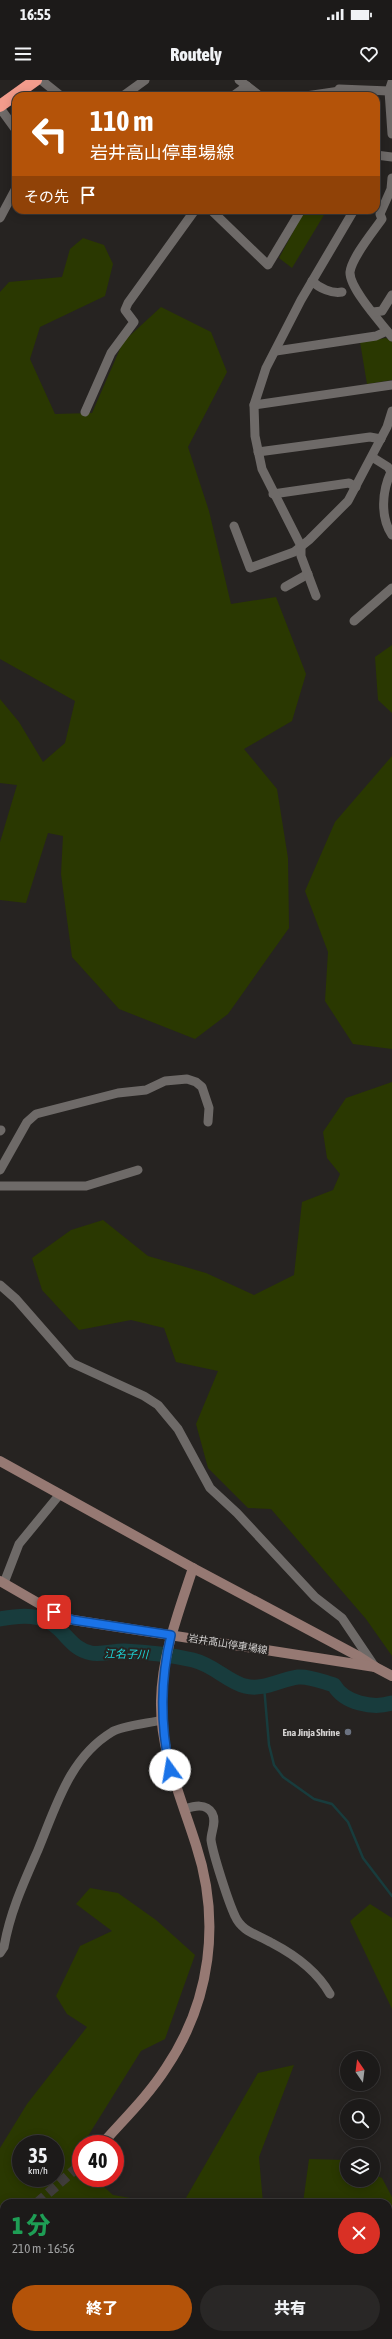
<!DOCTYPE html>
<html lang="ja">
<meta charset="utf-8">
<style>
body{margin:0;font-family:"Asap Condensed","Noto Sans JP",sans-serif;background:#292726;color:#f1f3f6;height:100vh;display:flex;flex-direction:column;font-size:15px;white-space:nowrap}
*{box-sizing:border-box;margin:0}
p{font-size:13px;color:#a0a1a2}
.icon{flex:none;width:22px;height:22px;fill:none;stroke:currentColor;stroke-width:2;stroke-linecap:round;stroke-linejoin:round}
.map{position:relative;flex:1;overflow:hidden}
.panel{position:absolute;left:0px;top:2119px;width:392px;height:140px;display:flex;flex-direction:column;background:#1c1a19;border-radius:12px 12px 0 0;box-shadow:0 2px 10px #0003,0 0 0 1px #3a3838}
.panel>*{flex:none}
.banner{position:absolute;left:12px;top:12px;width:368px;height:122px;border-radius:12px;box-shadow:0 2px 10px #0003,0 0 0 1px #3a3838;background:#b45309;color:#fff;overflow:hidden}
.needle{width:26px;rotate:346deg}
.controls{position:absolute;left:340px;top:1971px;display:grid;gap:8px}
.controls a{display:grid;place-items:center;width:40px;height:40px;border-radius:50%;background:#1c1a19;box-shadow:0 2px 10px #0003,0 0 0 1px #3a3838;font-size:20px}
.speed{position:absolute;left:12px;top:2055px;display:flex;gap:8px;font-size:20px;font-weight:700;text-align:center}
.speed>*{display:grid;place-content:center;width:52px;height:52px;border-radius:50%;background:#1c1a19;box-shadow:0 2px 10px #0003,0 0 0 1px #3a3838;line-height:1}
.speed small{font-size:10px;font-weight:400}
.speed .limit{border:6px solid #d22;background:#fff;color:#111}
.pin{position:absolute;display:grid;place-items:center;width:34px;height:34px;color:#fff;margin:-17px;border-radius:8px;box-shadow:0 2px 6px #0006}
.me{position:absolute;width:44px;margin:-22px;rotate:347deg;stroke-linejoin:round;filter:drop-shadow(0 0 3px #0008)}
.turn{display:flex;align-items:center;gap:14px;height:84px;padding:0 12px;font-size:18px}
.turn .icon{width:52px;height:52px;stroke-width:2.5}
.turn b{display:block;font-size:28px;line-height:34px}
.then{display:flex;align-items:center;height:38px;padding:0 12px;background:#0003;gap:8px;font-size:15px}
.round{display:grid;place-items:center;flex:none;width:42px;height:42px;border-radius:21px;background:#292726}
.head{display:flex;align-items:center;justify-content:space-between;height:68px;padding:0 12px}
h1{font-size:24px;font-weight:800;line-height:30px;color:#1e9e55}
.action{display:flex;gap:8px;margin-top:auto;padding:8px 12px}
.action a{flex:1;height:46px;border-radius:24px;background:#b45309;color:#fff;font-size:16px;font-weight:800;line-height:46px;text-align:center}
.action a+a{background:#292726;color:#f1f3f6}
.status{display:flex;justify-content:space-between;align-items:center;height:28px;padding:0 20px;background:#1c1a19;direction:ltr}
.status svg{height:11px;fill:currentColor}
header{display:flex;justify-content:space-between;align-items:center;height:52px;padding:0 12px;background:#1c1a19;font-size:18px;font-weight:800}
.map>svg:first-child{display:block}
</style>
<div class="status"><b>16:55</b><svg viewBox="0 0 49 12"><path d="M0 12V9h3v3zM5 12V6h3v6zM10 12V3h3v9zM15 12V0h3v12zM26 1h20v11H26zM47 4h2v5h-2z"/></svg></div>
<header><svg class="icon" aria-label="menu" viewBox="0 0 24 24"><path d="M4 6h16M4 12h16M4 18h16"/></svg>Routely<svg class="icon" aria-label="heart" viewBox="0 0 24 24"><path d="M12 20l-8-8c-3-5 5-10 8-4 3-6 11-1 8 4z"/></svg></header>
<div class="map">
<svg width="392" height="2259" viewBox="0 0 392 2259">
<rect width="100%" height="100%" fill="#262321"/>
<g fill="#2a3801" fill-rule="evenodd">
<path d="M305 130H327L292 188 279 178Z"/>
<path d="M83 158 104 165 113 184 105 216 40 247 30 279 55 334 92 333 123 262 161 227 211 252 227 292 188 367 209 431 231 524 276 517 306 594 292 641 244 669 277 709 288 778 289 848 228 934 195 959 119 929 72 877 61 794 63 756 48 753 26 823 0 820V762L17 705 0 703V619L19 642 43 682 65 663 75 621 0 579V212L9 202 62 197 70 169Z"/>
<path d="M386 258 392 262V300L367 304 360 262Z"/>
<path d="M392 565V633L378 620 375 577Z"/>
<path d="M392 676V969L353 964 325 921 328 872 305 811 335 742Z"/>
<path d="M392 1002V1576L366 1539 271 1429 248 1428 208 1388 196 1344 218 1291 176 1282 164 1248 131 1240 79 1250 42 1210 32 1178 71 1150 103 1140 148 1176 206 1193 254 1215 294 1195 302 1122 333 1110 340 1094 327 1078 323 1052 346 1018Z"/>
<path d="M90 1808 118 1813 156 1840 195 1875 165 1959 141 1971 83 2064H81L74 2080 81 2087V2098H94L113 2115 160 2123H4V2198H0V2068L27 2024 87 1947 67 1934 56 1916 80 1866 112 1851 76 1824ZM21 2064H55V2098H21Z"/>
<path d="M370 1824 392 1838V1929L350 1841Z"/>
<path d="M294 1985 259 2077 263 2123H183L258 1993Z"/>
<path d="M309 2079 347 2080V2100H373V2094L382 2098 392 2117V2259H368L365 2255H388V2123H303Z"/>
</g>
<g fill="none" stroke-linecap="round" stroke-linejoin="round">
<path stroke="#183c3d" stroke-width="2.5" d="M264 1606 269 1665 274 1685 283 1697 314 1719 332 1724 348 1742 363 1778 392 1816"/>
<path stroke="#183c3d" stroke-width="15" d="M0 1539C21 1535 43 1533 60 1550 70 1560 76 1570 91 1573 101 1575 113 1571 124 1571 147 1572 171 1575 193 1580 214 1585 228 1602 245 1606 263 1611 281 1599 298 1597 310 1596 323 1602 334 1605 344 1623 373 1629 392 1623"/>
<g stroke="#403d3b" stroke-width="10" stroke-dasharray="10 5" stroke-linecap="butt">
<path d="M37 2123 81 2084"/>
<path d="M0 2156 4 2152"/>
</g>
<g stroke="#6e6a68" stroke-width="9">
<path d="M41 0 61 16"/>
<path d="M239 0 260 16"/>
<path d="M392 2 389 11 392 54"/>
<path d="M339 9 389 11"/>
<path d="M123 16 145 0"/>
<path d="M233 16 247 6"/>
<path d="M306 16 340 11"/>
<path d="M0 28 16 50"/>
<path d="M376 75 392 77"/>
<path d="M392 98 391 109 380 134 382 139C373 152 352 177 350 192 349 208 382 244 392 257"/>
<path d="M211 130 268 185 301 130"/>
<path d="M0 138 16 108"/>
<path d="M312 201C319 208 332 214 342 212"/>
<path d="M373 232 382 231 392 215"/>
<path d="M276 271 376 256 387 251"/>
<path d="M254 325 392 305"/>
<path d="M85 332 111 273 134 242 125 230 128 223 195 130"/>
<path d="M258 372 370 357 381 359"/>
<path d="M372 377 388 387 391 392C382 411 380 437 392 455"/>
<path d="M273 414 349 403 356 407"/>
<path d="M234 446 250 488 294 472 309 460 348 421 387 347 392 331"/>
<path d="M285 507 308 494"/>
<path d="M316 516 301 476V466L262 389 255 356 254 325 266 288 301 220 354 130"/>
<path d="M354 541 392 508"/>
<path d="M0 1051 1 1050"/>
<path d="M0 1090 27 1042 36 1034 118 1013 146 1010 165 1001 187 999 196 1002 202 1007 209 1028 208 1042"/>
<path d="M0 1106H86L138 1090"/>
<path d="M0 1205 16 1219 72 1283 144 1316 158 1325 178 1349 210 1408 237 1433 315 1517 342 1538 375 1587"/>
<path d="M4 1503 19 1464 60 1414"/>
<path d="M185 1729C194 1726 206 1723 212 1733 217 1742 211 1751 211 1760 213 1774 228 1821 235 1836 242 1852 257 1854 272 1863 295 1875 317 1891 330 1914"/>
<path d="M0 1873 4 1867C10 1832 24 1802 38 1770 56 1727 69 1678 112 1652 121 1646 150 1643 162 1640"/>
</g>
<g stroke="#967973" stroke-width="10">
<path d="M0 1381 193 1488 358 1576 375 1587"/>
<path d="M0 1501 64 1538 73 1540 375 1587 392 1596"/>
<path d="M102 2064C124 2039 148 2016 166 1988 211 1921 221 1841 196 1765 181 1717 160 1672 161 1621 162 1574 179 1531 193 1488"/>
</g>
<path stroke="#f29c8c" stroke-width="12" d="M0 26 36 0"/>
</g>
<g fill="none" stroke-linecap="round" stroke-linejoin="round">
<g stroke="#114b97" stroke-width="10">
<path id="route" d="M54 1532 73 1540 171 1555C160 1601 160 1644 170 1690"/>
</g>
<use href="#route" stroke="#1a73e8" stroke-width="7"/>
</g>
<circle fill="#6b7280" stroke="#262321" stroke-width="1.5" cx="348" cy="1652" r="4"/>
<g text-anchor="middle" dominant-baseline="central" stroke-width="4" stroke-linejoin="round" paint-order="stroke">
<g font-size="10" fill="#d3d1d0" stroke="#262321">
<text transform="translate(228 1564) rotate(9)">岩井高山停車場線</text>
</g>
<g font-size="10" font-weight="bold" fill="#d3d1d0" stroke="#262321" text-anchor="end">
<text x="340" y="1652">Ena Jinja Shrine</text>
</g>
<g font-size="11" font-style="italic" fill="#1dd8db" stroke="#262321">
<text transform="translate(126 1574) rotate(1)">江名子川</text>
</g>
</g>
</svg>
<div class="controls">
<a><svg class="needle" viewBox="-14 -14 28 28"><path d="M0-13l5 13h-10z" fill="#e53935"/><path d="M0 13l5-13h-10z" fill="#a0a1a2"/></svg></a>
<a><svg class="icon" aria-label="search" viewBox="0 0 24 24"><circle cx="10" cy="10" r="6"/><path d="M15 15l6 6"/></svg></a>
<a><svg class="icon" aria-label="layers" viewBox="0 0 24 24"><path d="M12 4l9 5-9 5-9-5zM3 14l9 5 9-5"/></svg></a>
</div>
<div class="speed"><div>35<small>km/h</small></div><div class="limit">40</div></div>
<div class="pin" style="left:54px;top:1532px;background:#d93025"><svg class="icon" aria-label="arrive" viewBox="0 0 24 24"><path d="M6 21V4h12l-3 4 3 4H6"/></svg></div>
<svg class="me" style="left:170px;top:1690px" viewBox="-20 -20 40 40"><circle r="19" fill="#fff"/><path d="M0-13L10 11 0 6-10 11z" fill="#1a73e8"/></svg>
<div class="banner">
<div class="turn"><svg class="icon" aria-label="left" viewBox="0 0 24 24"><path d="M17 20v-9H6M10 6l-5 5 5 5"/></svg><div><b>110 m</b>岩井高山停車場線</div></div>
<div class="then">その先<svg class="icon" aria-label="arrive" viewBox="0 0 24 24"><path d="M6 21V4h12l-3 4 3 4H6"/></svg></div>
</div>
<section class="panel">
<div class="head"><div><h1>1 分</h1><p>210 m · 16:56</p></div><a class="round" style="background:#d93025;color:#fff"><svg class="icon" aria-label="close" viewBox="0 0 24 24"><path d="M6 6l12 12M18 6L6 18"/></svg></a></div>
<div class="action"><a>終了</a><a>共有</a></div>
</section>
</div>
